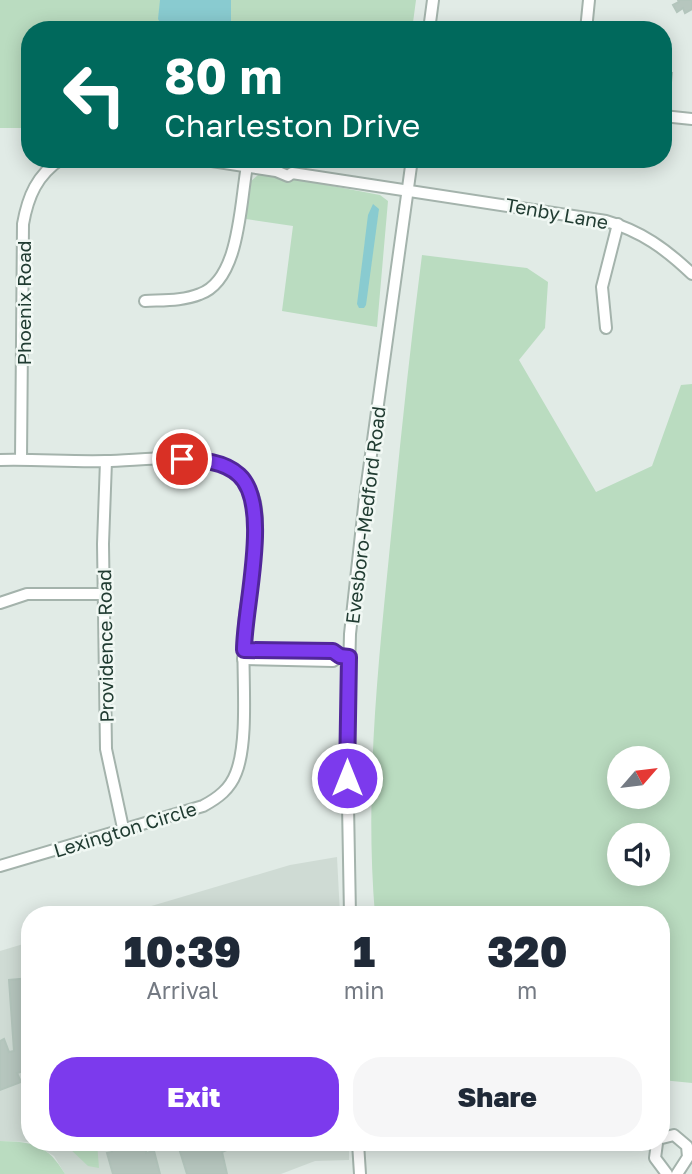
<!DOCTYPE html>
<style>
body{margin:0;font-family:"Golos Text",sans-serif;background:#f6f6f7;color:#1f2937;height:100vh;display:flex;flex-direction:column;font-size:26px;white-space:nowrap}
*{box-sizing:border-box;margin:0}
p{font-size:23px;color:#747a83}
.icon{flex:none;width:38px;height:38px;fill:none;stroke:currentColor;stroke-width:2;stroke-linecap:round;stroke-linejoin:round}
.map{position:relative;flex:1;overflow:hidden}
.sheet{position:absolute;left:21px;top:906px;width:649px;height:245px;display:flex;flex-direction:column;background:#fff;border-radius:28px;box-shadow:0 4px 18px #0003}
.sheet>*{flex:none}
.hud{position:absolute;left:21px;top:21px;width:651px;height:147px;border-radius:28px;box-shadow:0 4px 18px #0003;background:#00695c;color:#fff;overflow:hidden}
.needle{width:46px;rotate:62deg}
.fabs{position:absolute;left:607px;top:746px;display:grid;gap:14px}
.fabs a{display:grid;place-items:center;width:63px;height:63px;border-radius:50%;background:#fff;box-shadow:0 4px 18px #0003;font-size:35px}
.pin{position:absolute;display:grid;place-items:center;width:60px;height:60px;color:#fff;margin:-30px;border:4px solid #fff;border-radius:50%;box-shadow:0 2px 7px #0007}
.me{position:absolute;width:77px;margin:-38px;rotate:0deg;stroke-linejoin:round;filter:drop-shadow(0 0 5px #0008)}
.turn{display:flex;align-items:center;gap:24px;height:147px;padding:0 28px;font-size:32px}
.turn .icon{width:91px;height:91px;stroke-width:2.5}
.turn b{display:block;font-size:49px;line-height:60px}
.eta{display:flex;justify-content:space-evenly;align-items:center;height:119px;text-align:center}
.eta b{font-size:42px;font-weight:800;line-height:49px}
.button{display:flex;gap:14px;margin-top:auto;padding:14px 28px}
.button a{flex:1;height:80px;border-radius:28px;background:#7c3aed;color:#fff;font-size:28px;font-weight:800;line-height:80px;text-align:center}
.button a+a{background:#f6f6f7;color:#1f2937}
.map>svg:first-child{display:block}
</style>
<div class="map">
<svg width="692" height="1174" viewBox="0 0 692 1174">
<rect width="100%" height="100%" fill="#e1ebe6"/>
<g fill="#cfdbd4">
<path d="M337 857 340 915H121L290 865Z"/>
<path d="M30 942V1142L0 1141V951Z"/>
<path d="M32 1143H349V1160L315 1161 281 1174H65L54 1156Z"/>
</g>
<g fill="#badcc0" fill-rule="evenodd">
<path d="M0 0H416L412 30H30V128H0Z"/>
<path d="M269 174 380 195 388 201 377 327 282 311 293 226 246 219 251 181 258 175Z"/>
<path d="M422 255 527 268 548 282 545 328 519 360 596 492 652 466 681 385 692 384V1083L662 1080V915H375C365 795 377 675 389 556 399 455 409 355 422 255ZM620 758H658V796H620ZM620 835H658V873H620Z"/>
<path d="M0 1141C33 1142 47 1144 65 1174H0Z"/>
<path d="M81 1143H97L99 1168 88 1166 68 1147Z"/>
</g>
<g fill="#89cbd0">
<path d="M160 0H231V30H164L158 19Z"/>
<path d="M373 204 379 209 366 305 364 308H359L357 304 368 215Z"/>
</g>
<g fill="#b6c6be" stroke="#b3c5bc" stroke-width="2">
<path d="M678 0H692V9L685 13 683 8 677 12 673 5 679 2Z"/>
<path d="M663 72 672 73 670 92 663 91Z"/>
<path d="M30 978V1069L17 1073 21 1082 0 1090V1041L4 1039 9 1052 14 1051 9 980Z"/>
<path d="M109 1143H146V1153L154 1151 160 1174H113L107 1153 112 1152Z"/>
<path d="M184 1143H224L227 1150 222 1152 227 1174H187L178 1145Z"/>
</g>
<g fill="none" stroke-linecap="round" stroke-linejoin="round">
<g stroke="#a4b3ac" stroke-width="14">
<g id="minor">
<path d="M429 30 433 0"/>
<path d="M586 30 589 0"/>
<path d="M663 116 692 119"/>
<path d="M199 159 276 171 288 176 292 173 606 221C641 231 666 249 692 274"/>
<path d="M145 301C163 300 183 301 200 294 240 280 240 203 247 166"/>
<path d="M606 328 602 287 618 224"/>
<path d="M21 459 23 224C28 196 37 175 61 159"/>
<path d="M0 460C35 459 71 462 106 461 142 461 214 448 241 476 249 484 255 498 256 509 261 544 247 589 244 625 241 666 250 738 236 773 230 789 218 798 203 806L0 866"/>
<path d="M106 461 103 544 106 749 123 828"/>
<path d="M0 603 27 594H104"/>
<path d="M244 650 333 651 340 656 349 657"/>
<path d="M243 659 333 661 340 656"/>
<path d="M350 915 347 749 350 634 365 498 412 159"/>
<path d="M662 1138 674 1135 687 1146 688 1157 677 1174"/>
<path d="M358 1143 360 1174"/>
<path d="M657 1143 655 1158 667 1174"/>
</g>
</g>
<use href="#minor" stroke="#fff" stroke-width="10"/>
</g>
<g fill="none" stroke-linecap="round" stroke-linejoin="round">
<g stroke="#51269a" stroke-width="18">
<path id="route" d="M182 459C201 460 224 461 239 475 272 505 244 607 244 650L333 651 340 656 349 657 347 778"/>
</g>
<use href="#route" stroke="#7c3aed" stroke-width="12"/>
</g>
<g text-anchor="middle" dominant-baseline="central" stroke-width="5" stroke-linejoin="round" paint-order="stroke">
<g font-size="19" fill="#213c32" stroke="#f1f8f4">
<text transform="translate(557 213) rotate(10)">Tenby Lane</text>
<text transform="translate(23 303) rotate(-90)">Phoenix Road</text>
<text transform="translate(365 515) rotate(-83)">Evesboro-Medford Road</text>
<text transform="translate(105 646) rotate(-91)">Providence Road</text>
<text transform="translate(125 829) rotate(-17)">Lexington Circle</text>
</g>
</g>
</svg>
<div class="fabs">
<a><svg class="needle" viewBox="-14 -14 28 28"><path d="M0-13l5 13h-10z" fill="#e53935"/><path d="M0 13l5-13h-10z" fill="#747a83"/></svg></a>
<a><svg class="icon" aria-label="sound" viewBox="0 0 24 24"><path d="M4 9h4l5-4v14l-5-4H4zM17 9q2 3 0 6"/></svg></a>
</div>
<div class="pin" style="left:182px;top:459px;background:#d93025"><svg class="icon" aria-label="arrive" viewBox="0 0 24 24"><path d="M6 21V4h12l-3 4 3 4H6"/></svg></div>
<svg class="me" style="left:347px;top:778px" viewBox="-20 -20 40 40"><circle r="17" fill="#7c3aed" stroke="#fff" stroke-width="3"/><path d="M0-11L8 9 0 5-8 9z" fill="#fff"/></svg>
<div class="hud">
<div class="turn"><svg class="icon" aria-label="left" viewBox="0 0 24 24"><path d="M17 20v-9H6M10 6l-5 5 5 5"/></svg><div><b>80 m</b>Charleston Drive</div></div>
</div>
<section class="sheet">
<div class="eta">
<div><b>10:39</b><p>Arrival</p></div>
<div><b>1</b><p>min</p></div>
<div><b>320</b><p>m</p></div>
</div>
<div class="button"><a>Exit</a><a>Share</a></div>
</section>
</div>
